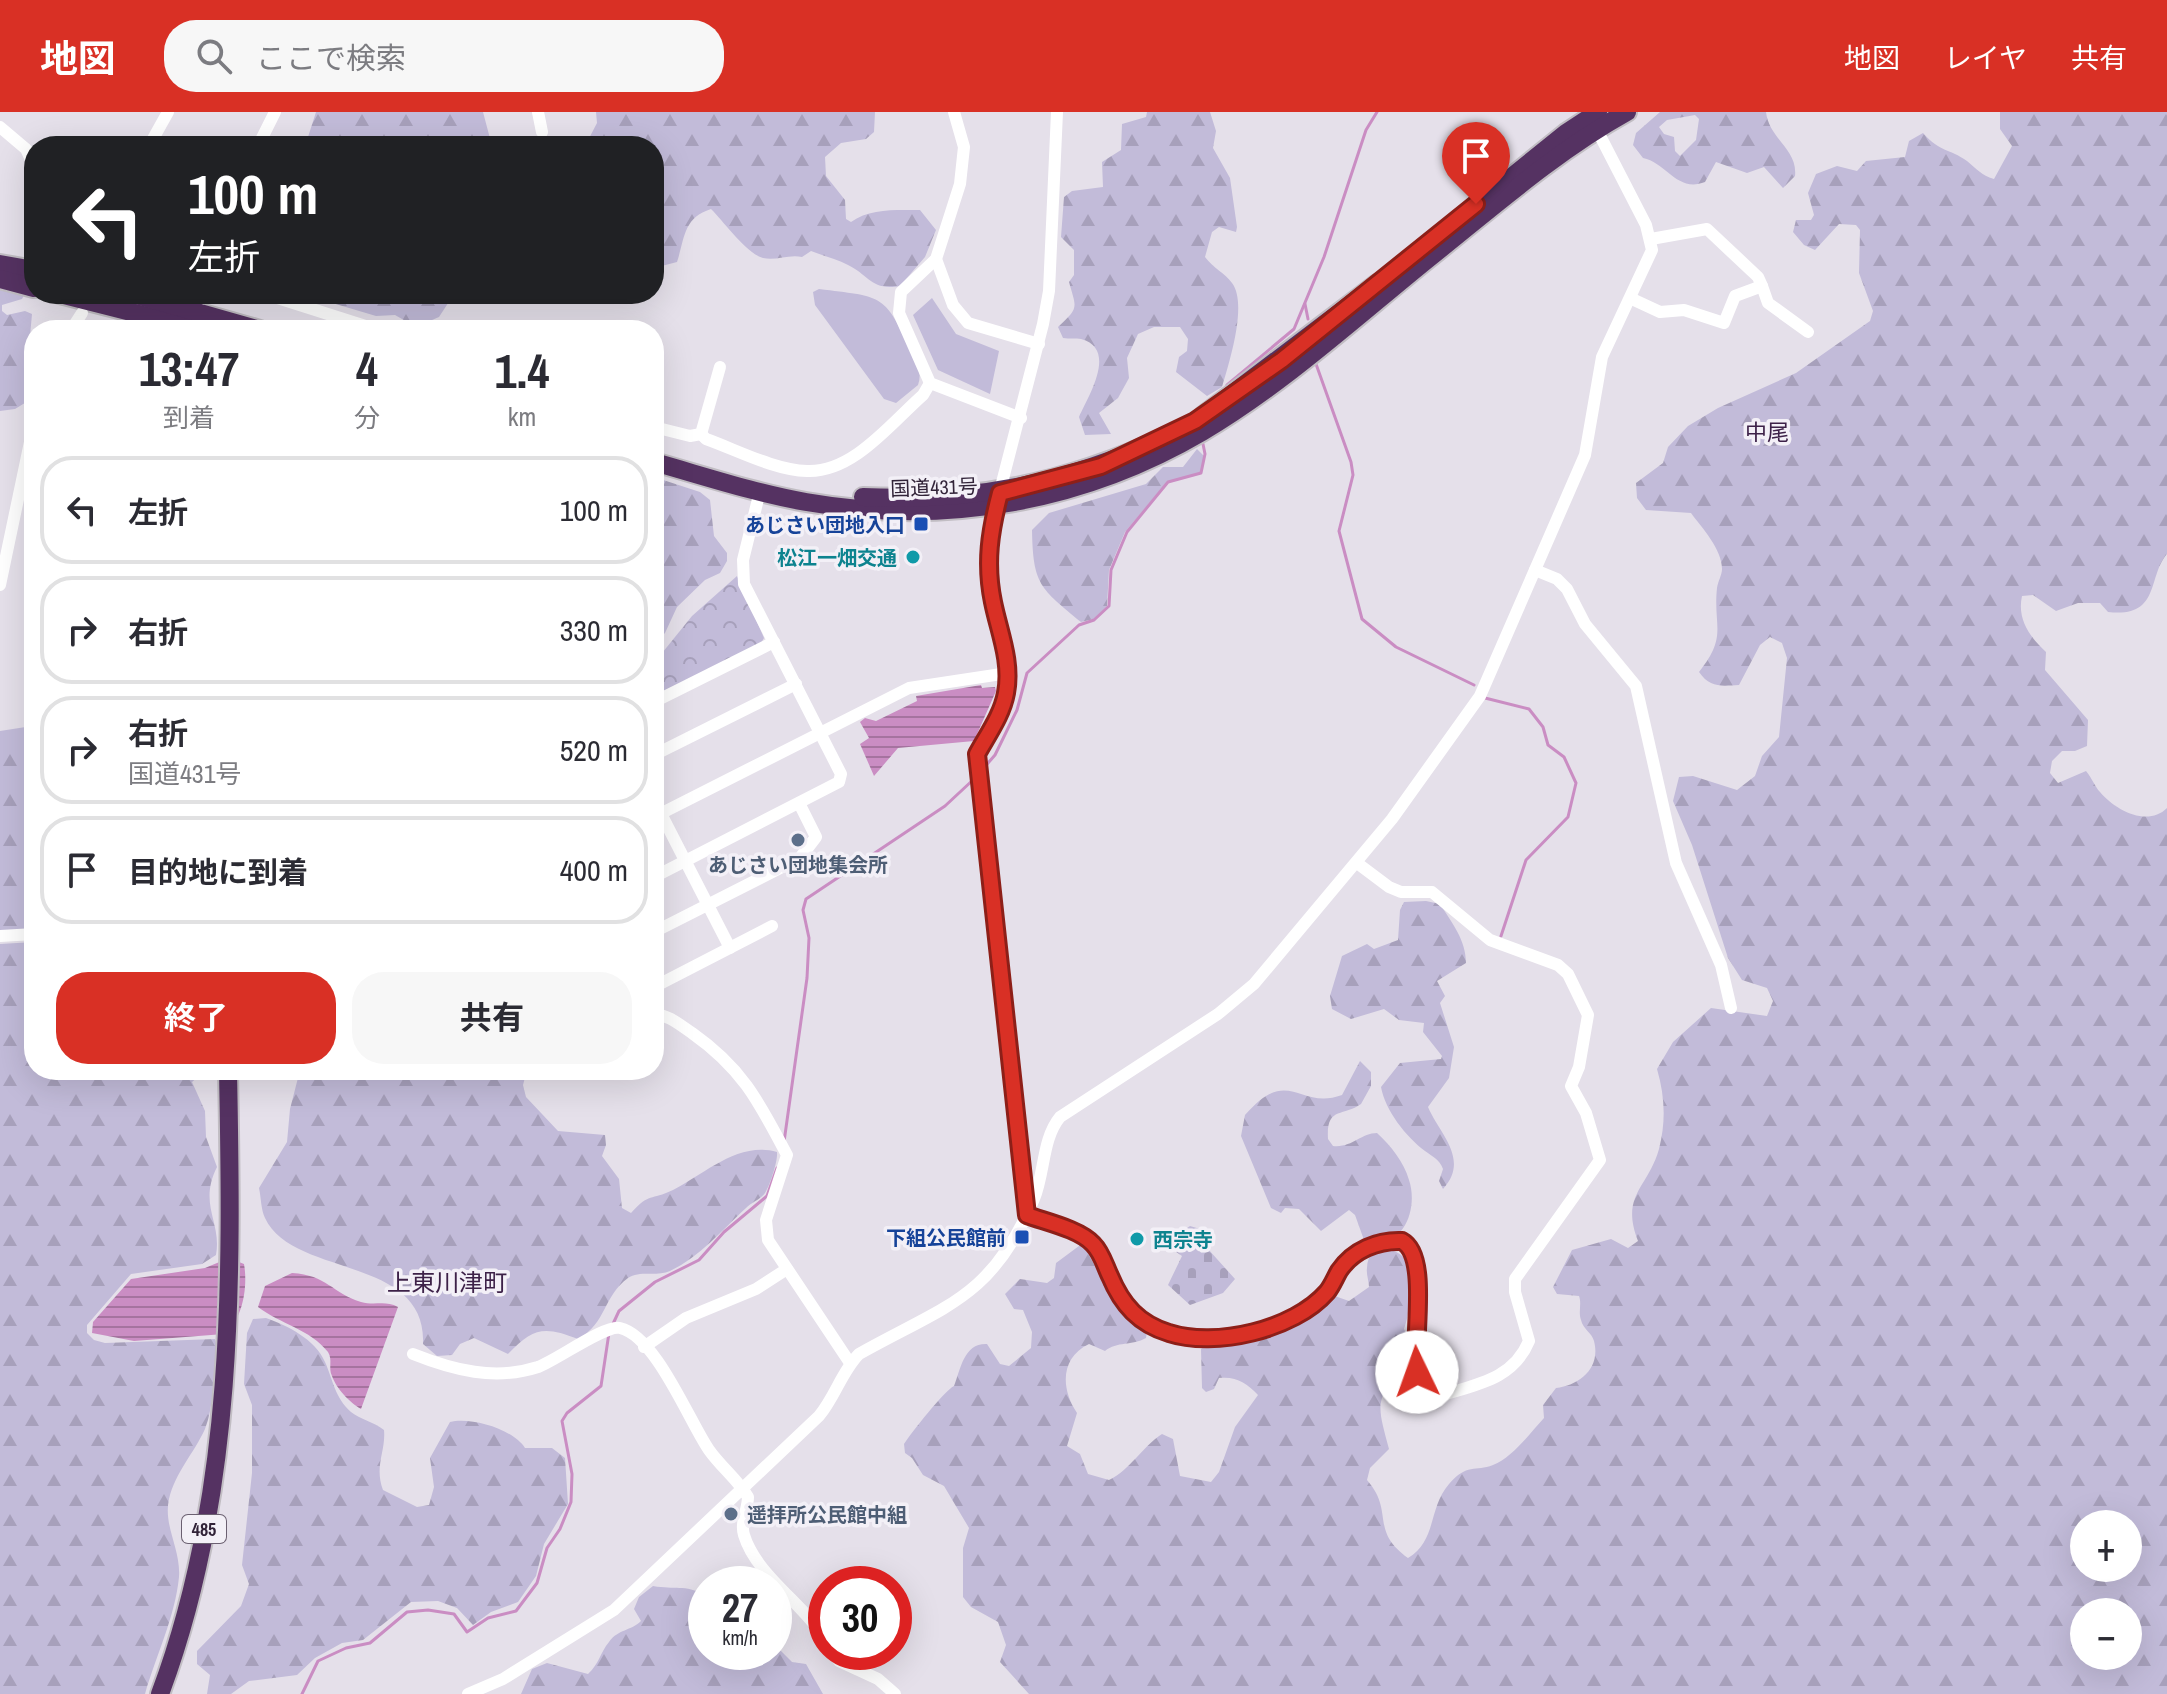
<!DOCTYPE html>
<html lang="ja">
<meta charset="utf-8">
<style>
body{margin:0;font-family:"Archivo Narrow","Noto Sans JP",sans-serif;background:#f7f7f7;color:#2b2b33;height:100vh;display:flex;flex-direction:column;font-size:30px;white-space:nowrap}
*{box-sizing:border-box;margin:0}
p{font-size:26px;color:#7c7c81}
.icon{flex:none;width:44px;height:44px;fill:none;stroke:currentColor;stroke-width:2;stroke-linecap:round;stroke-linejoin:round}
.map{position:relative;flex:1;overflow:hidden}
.sheet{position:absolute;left:24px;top:208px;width:640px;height:760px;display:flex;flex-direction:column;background:#fff;border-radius:32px;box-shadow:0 8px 32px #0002}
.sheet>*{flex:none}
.top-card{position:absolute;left:24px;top:24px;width:640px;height:168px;border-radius:32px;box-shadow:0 8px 32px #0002;background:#202124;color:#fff;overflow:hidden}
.tools{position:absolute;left:2070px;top:1398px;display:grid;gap:16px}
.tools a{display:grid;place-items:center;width:72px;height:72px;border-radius:50%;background:#fff;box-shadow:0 8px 32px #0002;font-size:40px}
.speed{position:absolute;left:688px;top:1454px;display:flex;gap:16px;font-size:40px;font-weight:700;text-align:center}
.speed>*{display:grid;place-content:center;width:104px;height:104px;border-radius:50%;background:#fff;box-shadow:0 8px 32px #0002;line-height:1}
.speed small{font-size:20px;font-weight:400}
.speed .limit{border:12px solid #d22;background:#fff;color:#111}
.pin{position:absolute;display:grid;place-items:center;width:68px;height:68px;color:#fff;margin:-82px -34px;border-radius:50% 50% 50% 0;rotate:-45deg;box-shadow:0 0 8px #0007}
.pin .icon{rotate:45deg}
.me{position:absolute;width:88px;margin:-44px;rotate:357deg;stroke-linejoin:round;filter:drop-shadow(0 0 6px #0008)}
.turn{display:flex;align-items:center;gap:28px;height:168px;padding:0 32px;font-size:36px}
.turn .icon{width:104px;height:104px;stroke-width:2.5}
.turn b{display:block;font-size:56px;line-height:68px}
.eta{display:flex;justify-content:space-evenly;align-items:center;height:136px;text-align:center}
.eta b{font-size:48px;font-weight:700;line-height:56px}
.action{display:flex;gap:16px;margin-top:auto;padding:16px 32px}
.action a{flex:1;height:92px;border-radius:32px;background:#d93025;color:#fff;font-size:32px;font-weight:700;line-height:92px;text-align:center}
.action a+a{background:#f7f7f7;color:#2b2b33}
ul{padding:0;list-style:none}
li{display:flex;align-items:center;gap:24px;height:108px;margin:0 16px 12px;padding:0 16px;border:4px solid #e1e1e2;border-radius:32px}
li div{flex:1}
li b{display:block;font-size:30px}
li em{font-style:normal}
header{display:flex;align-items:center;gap:48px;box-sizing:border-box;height:112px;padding:0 40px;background:#d93025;color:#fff}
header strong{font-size:38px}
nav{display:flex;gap:44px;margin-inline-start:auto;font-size:28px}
.search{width:560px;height:72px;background:#f7f7f7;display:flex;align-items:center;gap:20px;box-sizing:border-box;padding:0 28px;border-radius:32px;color:#7c7c81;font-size:30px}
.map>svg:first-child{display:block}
</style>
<header>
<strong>地図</strong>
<div class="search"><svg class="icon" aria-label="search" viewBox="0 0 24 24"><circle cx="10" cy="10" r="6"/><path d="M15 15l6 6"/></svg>ここで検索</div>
<nav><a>地図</a><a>レイヤ</a><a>共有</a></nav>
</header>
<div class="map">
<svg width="2167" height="1582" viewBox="0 0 2167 1582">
<defs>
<pattern id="forest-firs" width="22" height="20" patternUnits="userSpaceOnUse" patternTransform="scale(2)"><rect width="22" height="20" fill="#c2bbd9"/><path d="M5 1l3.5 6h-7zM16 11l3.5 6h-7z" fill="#a7a0bb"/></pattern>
<pattern id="cemetery-stones" width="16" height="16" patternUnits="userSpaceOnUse" patternTransform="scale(2)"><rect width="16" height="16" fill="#c2bbd9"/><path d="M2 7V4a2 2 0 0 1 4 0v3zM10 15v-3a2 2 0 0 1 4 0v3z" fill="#a7a0bb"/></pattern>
<pattern id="park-crowns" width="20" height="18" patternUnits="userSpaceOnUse" patternTransform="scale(2)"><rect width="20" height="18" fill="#c2bbd9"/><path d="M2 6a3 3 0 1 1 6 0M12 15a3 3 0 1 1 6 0" fill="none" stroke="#a7a0bb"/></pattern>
<pattern id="water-rules" width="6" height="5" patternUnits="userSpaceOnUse" patternTransform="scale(2)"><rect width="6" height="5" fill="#ca8dc3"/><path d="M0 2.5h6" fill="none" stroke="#a5739f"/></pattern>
</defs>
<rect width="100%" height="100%" fill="#e5e0ea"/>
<g fill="url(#forest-firs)" fill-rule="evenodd">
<path d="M316 0H483L492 34H270L277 29 308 25Z"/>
<path d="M596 0H875L874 20 866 27 841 31 825 45 826 64 845 88 846 107 851 110C870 96 897 98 920 98L936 118 925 145 900 174C871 179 869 163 848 153 837 147 823 144 811 139L802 145C789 142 776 149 763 146 747 142 724 110 711 97 683 106 685 126 677 150L654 156V34H585L597 11Z"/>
<path d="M1147 0H1210L1216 19 1213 36 1230 66 1237 115 1236 120 1219 115 1212 120 1205 145C1213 156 1225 161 1232 171 1248 192 1229 251 1222 275L1207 284 1176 260 1179 245 1187 239 1188 227 1180 215H1154L1138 222 1127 246 1129 266 1118 286 1099 301 1111 322 1085 323 1079 305C1087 286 1119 237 1081 227 1076 226 1069 227 1063 226L1058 215C1080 195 1076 196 1069 170L1074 163V138L1061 125 1064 85 1072 79 1103 75 1102 50 1121 38 1122 12 1146 5Z"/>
<path d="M1660 0H1766C1769 27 1798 37 1795 64L1783 76 1764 55 1747 61 1716 50 1705 70C1677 81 1667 51 1643 46L1633 33 1636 21ZM1695 3 1699 7 1696 28 1680 44 1675 39 1674 25 1664 22 1659 15 1667 8Z"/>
<path d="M2000 0H2167V442C2147 465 2161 506 2108 500L2100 491H2078L2056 499 2033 483 2022 484C2017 507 2029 524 2046 540L2045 558 2088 608 2087 634 2075 639H2062L2052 649 2050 661 2058 671 2086 659C2092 666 2095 675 2100 680 2116 699 2148 715 2167 696V1582H1029L1000 1550 1006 1533 998 1510 971 1495 963 1485V1436L969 1416 944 1374 923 1363 912 1346 905 1341 904 1332C912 1320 944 1279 954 1274 961 1256 964 1231 987 1232L1000 1252 1009 1254 1031 1236 1032 1220 1023 1198 1014 1197 1005 1182 1020 1167 1047 1171 1054 1166 1056 1151 1083 1131C1098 1145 1098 1159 1106 1177 1113 1195 1131 1209 1147 1219L1146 1226C1132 1234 1117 1229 1105 1239L1089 1232C1061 1245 1060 1276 1077 1301L1067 1334 1080 1342 1088 1362 1109 1368C1130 1358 1142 1335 1162 1322L1173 1327 1180 1364 1211 1370 1219 1360 1235 1315 1258 1283C1247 1271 1236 1264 1219 1266L1214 1277 1206 1280 1202 1276 1201 1237 1206 1232 1238 1229 1329 1182 1349 1189 1369 1175C1369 1169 1366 1162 1367 1156 1368 1126 1402 1135 1412 1156L1408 1164C1409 1184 1411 1197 1404 1217L1410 1230 1409 1252C1373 1286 1377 1292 1389 1337L1370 1356 1367 1368C1395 1400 1369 1418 1408 1446 1437 1429 1428 1396 1449 1372 1467 1351 1475 1360 1493 1353 1513 1345 1530 1321 1544 1306L1543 1293 1556 1276C1580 1273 1601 1256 1594 1229 1592 1221 1583 1217 1581 1208 1578 1200 1582 1192 1579 1184L1557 1182 1553 1175 1572 1138 1611 1127 1628 1136 1638 1129C1620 1083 1648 1076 1659 1037 1666 1009 1665 985 1657 957L1673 930 1711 896 1767 904 1773 889 1767 876 1742 868 1728 846 1692 733 1673 689 1679 665 1693 664 1737 678 1755 664 1762 644 1779 625 1787 546 1782 531 1770 525 1760 533 1739 573C1721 574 1710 576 1699 560 1728 524 1713 515 1717 476 1718 469 1722 463 1722 457 1722 437 1702 416 1691 401L1646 398 1637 386 1636 371 1663 351 1668 335 1688 314 1718 296 1796 261 1870 209 1873 199 1859 161 1860 118 1856 113 1839 112 1815 138 1804 133 1793 120 1796 108H1811L1814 103 1808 81 1816 62 1837 54 1857 59 1866 49 1905 45 1909 29 1923 21C1941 41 1949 36 1967 49 1977 57 1981 63 1994 67L2012 34 2000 17ZM2084 1412H2128V1456H2084ZM2084 1500H2128V1544H2084Z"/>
<path d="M0 170 25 181 22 187 2 193V199L7 203 25 199 32 202 30 224 34 229 33 286 15 297 0 299Z"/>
<path d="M302 182H454L439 205 416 215 395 203 376 204Z"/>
<path d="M1197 337 1204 344 1201 360 1167 370 1125 420 1109 458 1107 494 1094 507 1081 510C1040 476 1033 473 1032 418L1049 401 1146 372 1163 355H1183Z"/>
<path d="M654 365 700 380 710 388 714 424 727 441V449L720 461 705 468 677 495 665 521 654 531Z"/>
<path d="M32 614 34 817 0 819V619Z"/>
<path d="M1426 789 1440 792C1452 811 1466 828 1466 851L1437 869 1445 884 1440 891 1454 935 1449 966 1428 995C1440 1023 1470 1047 1443 1077L1439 1069 1443 1057C1439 1047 1433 1045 1425 1039 1406 1025 1385 998 1381 975L1400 951 1441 947 1442 944 1423 920 1424 911 1399 908 1384 897 1351 907 1332 897 1330 884 1342 844 1367 832 1374 837 1398 828 1400 798 1404 790Z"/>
<path d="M34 830V958H206L192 970 205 999 206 1025 217 1055C198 1093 222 1110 216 1143L202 1152 131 1162 87 1213V1221L94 1228 105 1231 215 1227 218 1239C213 1263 214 1294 205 1317 194 1341 175 1361 169 1387 163 1414 181 1437 179 1465 175 1505 156 1544 145 1582H0V832Z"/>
<path d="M1360 949 1371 960V974L1361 992C1343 1005 1326 994 1328 1027L1333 1034C1352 1036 1361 1021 1377 1021 1391 1034 1404 1050 1409 1068 1419 1098 1402 1141 1364 1128L1355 1103 1349 1098 1321 1119 1299 1097 1285 1096 1281 1101 1271 1096 1241 1024 1245 1003C1289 952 1299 999 1342 983Z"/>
<path d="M300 958H397C423 972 448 960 476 958 493 957 510 958 527 958L523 973 526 985 558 1019 605 1023 606 1033 602 1044 619 1067 622 1096 631 1101C650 1080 650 1089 673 1078 705 1062 738 1029 777 1040 778 1049 770 1073 765 1081 761 1087 751 1091 746 1096 721 1119 701 1144 670 1159 657 1165 639 1158 628 1166 603 1184 607 1211 578 1227 545 1214 533 1215 508 1242L474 1226 460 1232 452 1243 437 1244 423 1232C427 1143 293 1166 265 1106 261 1098 261 1085 259 1076L287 1030 290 997Z"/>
<path d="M266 1206C288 1214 315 1227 325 1250 333 1268 335 1286 351 1300 360 1307 374 1310 384 1318 386 1339 374 1354 383 1378L417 1395 429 1393 434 1375 430 1346 450 1310C471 1305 513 1317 525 1336H552L565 1346 568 1392 544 1432 536 1464 518 1490 491 1500 473 1513 457 1496 438 1489 411 1490 363 1528 342 1531 315 1546 297 1563 249 1569 231 1582H207L210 1563 197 1552V1539L241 1494 249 1472 242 1453 252 1361V1293L244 1272 247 1221 253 1207Z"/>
<path d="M653 1474C676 1478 683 1472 706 1483V1540L717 1551H727L733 1540H774L775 1533 792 1550 806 1552 823 1582H521L532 1557 547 1551 588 1562C599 1552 600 1541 609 1530 618 1517 631 1519 641 1509L634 1497 639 1485Z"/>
</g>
<path fill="url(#cemetery-stones)" d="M1190 1114 1200 1117 1208 1137 1235 1167 1223 1181 1190 1193 1168 1173 1182 1144 1159 1128 1166 1120 1178 1122Z"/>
<path fill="url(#park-crowns)" d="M737 464 764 526 761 531 654 584V551L692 504Z"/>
<g fill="#c2bbd9">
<path d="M819 177C880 185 885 180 910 238 916 250 923 260 918 273L896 291 884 287 815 193 813 180Z"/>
<path d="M932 186 956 222 999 239 990 282 938 258 913 203Z"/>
</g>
<g fill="url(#water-rules)">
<path d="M981 573 982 576 995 575 996 579 974 629 898 636 874 664 860 632 869 626 860 610 865 606 876 609 917 589 916 584Z"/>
<path d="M229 1146 244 1152C248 1174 243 1208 224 1222L134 1229 92 1221 93 1210 131 1167 205 1156Z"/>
<path d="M292 1161C327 1163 332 1181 361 1190 375 1194 385 1188 398 1195L361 1297C350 1291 336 1276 332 1264 328 1256 333 1248 328 1240 310 1217 280 1212 258 1195L265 1174Z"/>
</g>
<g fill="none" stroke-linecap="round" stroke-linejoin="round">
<g stroke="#ca8dc3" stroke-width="3">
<path d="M1305 192 1308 207"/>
<path d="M1316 252 1351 350 1353 363 1339 419 1362 507 1396 535 1474 573"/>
<path d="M1227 273 1294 217 1324 145 1366 18 1377 0"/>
<path d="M1485 586 1529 597 1543 615 1548 633 1564 645 1576 671 1568 705 1526 748 1501 824"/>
<path d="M982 658 995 643 1017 598 1027 561 1079 513 1094 508 1109 494 1111 458 1127 420 1168 370 1201 361 1205 342 1203 332"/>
<path d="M784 1030 807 866 809 826 803 798 806 787 945 694 974 667"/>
<path d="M612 1214 619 1199 655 1170 699 1148 724 1120 767 1084 777 1056"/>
<path d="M302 1582 318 1549 346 1536 370 1531 407 1500 428 1498 454 1502 467 1520 488 1506 516 1499 537 1471 547 1436 560 1417 571 1390 572 1362 562 1309 567 1301 601 1274 609 1221"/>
</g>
<g stroke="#c1bdc3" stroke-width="22">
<g id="highway">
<path d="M1457 109 1566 21 1598 0"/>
<path d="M0 152 34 158"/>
<path d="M0 167 34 176"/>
<path d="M60 182 202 218"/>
<path d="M133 182 260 218"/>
<path d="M1203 304 1377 172"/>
<path d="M654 350C704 364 755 381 806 390 944 414 1081 391 1202 320 1283 272 1355 206 1428 147 1492 96 1555 40 1627 0"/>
<path d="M863 385C976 390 1064 372 1167 325"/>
<path d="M160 1582C235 1382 232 1168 228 958"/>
</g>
</g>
<g stroke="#fff" stroke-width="12">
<path d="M538 0 542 20"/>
<path d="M954 0 964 35 960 72 936 147 901 180 899 201 930 271 1021 306"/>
<path d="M0 15 26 37 34 54"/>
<path d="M149 34 168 0"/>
<path d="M258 34 275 0"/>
<path d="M936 147 953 193 968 211 1039 232"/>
<path d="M1762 174 1768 191 1808 220"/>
<path d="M265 182 378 218"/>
<path d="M1632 187 1660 200 1684 198 1724 211 1735 184 1762 174 1758 165 1707 117 1651 127"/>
<path d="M198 191 200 182"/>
<path d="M71 218 82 201"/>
<path d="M654 315 690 324 701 322 720 255"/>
<path d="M701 322 706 327C737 338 774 358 807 359 853 361 891 311 923 283L930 271"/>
<path d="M1535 458 1557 467 1567 477 1585 512 1636 574 1676 751 1721 853 1731 896"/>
<path d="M0 473 34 311"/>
<path d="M654 590 774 530"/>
<path d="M654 643 796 572"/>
<path d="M654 688 730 836"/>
<path d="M654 705 909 576 1008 561"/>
<path d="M654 765 839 670 841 662 744 472 743 448 760 379"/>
<path d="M654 820 800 746 816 725 799 691"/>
<path d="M0 824 34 822"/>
<path d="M654 875 772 814"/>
<path d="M654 902C669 903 680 913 692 921 743 957 759 990 787 1043L766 1108 768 1128 850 1251"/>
<path d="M403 958 426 962 446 958"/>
<path d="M1027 1100 977 642 1000 603 1008 561 987 453 990 417 1043 212 1049 179 1057 0"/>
<path d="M1027 1103C1046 1110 1079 1117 1093 1132 1102 1141 1105 1154 1110 1165 1122 1193 1139 1212 1169 1221 1215 1236 1294 1218 1327 1180 1332 1174 1335 1166 1339 1159 1353 1139 1378 1128 1402 1129 1436 1147 1403 1247 1424 1284L1433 1286C1471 1273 1512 1270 1529 1229L1515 1180V1167L1600 1048 1586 1001 1571 974 1579 955 1588 903 1568 862 1558 853 1490 828 1432 780H1401L1389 775 1357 751"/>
<path d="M644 1235 686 1206 756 1177 787 1157"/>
<path d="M413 1242C453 1258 495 1269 538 1255 557 1248 606 1212 620 1216 656 1224 690 1311 709 1338 721 1355 738 1368 748 1385 748 1397 740 1411 744 1423 756 1463 804 1492 826 1528"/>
<path d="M833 1540 839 1549 878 1567 895 1582"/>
<path d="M468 1582 503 1567 614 1498 819 1304C835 1285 842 1259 859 1242 946 1193 991 1187 1034 1087 1045 1060 1042 1027 1060 1005L1218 902 1254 872 1392 707 1480 584 1585 343 1602 245 1652 138 1646 113 1594 12"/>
</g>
<use href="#highway" stroke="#553262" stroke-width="18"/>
</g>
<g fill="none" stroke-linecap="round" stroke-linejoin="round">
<g stroke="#8d1f18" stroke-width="20">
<path id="route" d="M1417 1260C1412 1229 1430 1144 1402 1129 1378 1128 1353 1138 1339 1159 1335 1166 1332 1174 1327 1180 1294 1218 1215 1236 1169 1221 1139 1212 1122 1193 1110 1164 1105 1154 1102 1141 1093 1132 1079 1117 1046 1110 1027 1103L977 642C988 622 1002 603 1006 581 1012 549 999 520 993 490 985 451 990 419 1000 381L1101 354 1195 309 1282 248 1476 92"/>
</g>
<use href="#route" stroke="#d93025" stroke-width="14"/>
</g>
<g fill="#1a4fb4" stroke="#f3f0f7" stroke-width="3">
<rect x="913" y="404" width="16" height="16" rx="4"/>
<rect x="1014" y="1117" width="16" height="16" rx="4"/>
</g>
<g fill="#0f9aa8" stroke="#f3f0f7" stroke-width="3">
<circle cx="913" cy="445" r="8"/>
<circle cx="1137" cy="1127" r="8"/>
</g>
<g fill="#5c6f8a" stroke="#f3f0f7" stroke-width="3">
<circle cx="798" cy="728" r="8"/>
<circle cx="731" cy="1402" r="8"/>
</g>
<g text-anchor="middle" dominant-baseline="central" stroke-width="7" stroke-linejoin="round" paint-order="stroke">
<rect fill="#f3f0f7" stroke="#6b6071" stroke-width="2" x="182" y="1403" width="44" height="28" rx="6"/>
<g font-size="18" font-weight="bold" fill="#312338">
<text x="204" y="1417">485</text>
</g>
<g font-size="20" fill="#312338" stroke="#f3f0f7">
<text transform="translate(934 375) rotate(-2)">国道431号</text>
</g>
<g font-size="20" font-weight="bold" fill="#164399" stroke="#f3f0f7" text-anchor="end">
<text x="905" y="412">あじさい団地入口</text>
<text x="1006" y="1125">下組公民館前</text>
</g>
<g font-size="20" font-weight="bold" fill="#0d838f" stroke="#f3f0f7" text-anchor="end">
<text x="897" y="445">松江一畑交通</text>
<text x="1153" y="1127" text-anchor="start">西宗寺</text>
</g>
<g font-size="20" font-weight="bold" fill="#4e5e75" stroke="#f3f0f7">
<text x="798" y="752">あじさい団地集会所</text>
<text x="747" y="1402" text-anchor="start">遥拝所公民館中組</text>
</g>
<g font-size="22" fill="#3d2148" stroke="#f3f0f7">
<text x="1767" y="320">中尾</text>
</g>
<g font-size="24" fill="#3d2148" stroke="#f3f0f7">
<text x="447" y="1170">上東川津町</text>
</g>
</g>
</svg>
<div class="tools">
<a>+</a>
<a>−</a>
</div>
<div class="speed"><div>27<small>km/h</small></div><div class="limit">30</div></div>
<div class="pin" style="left:1476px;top:92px;background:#d93025"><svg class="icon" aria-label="arrive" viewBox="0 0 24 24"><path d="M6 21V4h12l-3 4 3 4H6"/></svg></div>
<svg class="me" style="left:1417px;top:1260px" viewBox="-20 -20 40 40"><circle r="19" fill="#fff"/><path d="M0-13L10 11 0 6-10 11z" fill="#d93025"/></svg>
<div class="top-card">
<div class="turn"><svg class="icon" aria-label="left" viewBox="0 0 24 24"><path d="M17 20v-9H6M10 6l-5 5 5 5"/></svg><div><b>100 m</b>左折</div></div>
</div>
<section class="sheet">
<div class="eta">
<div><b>13:47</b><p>到着</p></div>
<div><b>4</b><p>分</p></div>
<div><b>1.4</b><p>km</p></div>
</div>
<ul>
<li><svg class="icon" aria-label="left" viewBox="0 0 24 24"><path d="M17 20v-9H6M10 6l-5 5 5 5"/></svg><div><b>左折</b></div><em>100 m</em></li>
<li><svg class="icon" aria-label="right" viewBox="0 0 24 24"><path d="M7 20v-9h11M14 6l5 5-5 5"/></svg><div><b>右折</b></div><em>330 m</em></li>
<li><svg class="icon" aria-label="right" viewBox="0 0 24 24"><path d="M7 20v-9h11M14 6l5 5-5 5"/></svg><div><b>右折</b><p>国道431号</p></div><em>520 m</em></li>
<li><svg class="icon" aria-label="arrive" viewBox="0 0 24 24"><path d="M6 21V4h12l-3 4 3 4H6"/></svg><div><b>目的地に到着</b></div><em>400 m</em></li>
</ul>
<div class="action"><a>終了</a><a>共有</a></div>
</section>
</div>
